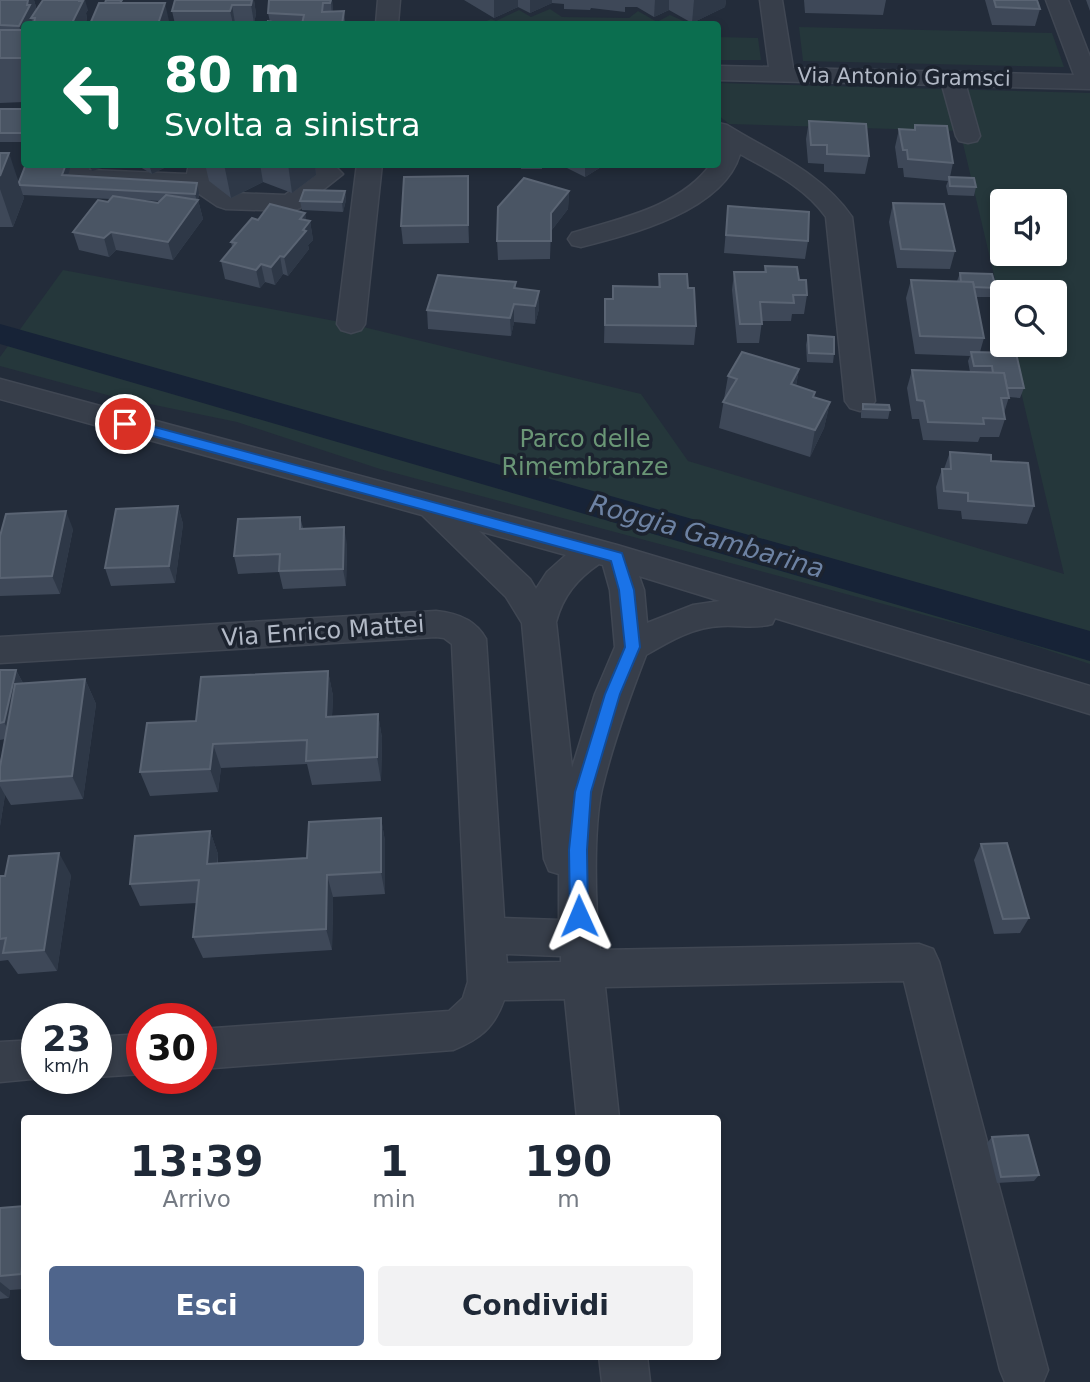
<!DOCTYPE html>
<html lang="it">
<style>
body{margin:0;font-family:"DejaVu Sans",sans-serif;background:#f2f2f3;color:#1f2937;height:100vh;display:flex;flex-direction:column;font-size:26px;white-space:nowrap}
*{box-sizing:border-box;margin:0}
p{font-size:23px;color:#747a83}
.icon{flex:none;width:38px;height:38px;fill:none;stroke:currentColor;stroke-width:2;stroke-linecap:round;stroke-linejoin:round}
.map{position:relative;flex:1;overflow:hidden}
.drawer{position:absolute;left:21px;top:1115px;width:700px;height:245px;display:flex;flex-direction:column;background:#fff;border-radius:7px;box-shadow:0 4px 10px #0003}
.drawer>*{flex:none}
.hud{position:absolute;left:21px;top:21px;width:700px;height:147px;border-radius:7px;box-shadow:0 4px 10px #0003;background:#0b6e4f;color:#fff;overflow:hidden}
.tools{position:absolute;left:990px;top:189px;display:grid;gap:14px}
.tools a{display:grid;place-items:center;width:77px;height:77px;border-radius:7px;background:#fff;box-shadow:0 4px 10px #0003;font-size:35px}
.speed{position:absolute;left:21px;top:1003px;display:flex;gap:14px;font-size:35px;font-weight:700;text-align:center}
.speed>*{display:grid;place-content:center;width:91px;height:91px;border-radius:50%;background:#fff;box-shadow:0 4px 10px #0003;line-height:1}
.speed small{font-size:18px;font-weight:400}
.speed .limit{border:10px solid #d22;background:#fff;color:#111}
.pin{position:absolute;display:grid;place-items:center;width:60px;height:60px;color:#fff;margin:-30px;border:4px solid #fff;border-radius:50%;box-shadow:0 2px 7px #0007}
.me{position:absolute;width:77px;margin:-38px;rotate:359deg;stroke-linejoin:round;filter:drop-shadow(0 0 5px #0008)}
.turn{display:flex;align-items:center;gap:24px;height:147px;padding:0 28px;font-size:32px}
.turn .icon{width:91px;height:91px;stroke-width:2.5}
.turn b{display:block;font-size:49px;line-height:60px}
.eta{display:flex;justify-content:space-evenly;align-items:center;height:119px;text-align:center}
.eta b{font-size:42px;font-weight:700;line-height:49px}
.cta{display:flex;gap:14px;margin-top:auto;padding:14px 28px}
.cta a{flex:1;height:80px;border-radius:7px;background:#4f658c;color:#fff;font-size:28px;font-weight:700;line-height:80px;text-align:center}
.cta a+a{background:#f2f2f3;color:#1f2937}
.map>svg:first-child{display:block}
</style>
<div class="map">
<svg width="1090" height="1382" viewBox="0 0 1090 1382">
<rect width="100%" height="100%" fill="#232c3a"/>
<g fill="#25373b" fill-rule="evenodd">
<path d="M550 9 562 17 629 18 638 11 657 22 670 15 690 24H480L491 19 496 21 519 10 531 17Z"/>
<path d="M799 27 1052 33 1064 67 803 61Z"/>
<path d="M718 37 758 38 761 60H718Z"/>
<path d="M718 83 1090 93V664L1014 639 380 469 237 422 111 396 0 366V357L63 270 351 324 641 394 688 461 1064 574 1010 345H1055V292H1003V313L960 131 729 124 718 115ZM1003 201H1055V254H1003Z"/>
</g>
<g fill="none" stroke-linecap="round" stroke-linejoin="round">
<path fill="#172337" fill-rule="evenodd" d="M0 324 1090 631V661L0 344Z"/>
<g stroke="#404753" stroke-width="3">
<g id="minor">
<path d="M378 0H400L398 24H376Z"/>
<path d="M760 0H782L793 68 1074 75 1046 0H1068L1090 57V89L966 86 980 136 977 141 968 143 959 141 956 136 942 85 718 80V66L769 67Z"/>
<path d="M718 123 727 125C772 153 821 172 852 217L875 401 870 408 860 411 850 408 845 401 826 217C805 187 771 171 740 154 723 211 632 234 581 247L572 245 568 239 572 233C619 219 680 207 711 164H718Z"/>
<path d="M65 164H90L89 170 187 174 189 164H214L211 179 232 193 285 195 314 174 304 164H333L343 174 300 208 291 211 226 209 217 206 192 189 66 182 62 177Z"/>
<path d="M357 164H382L365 324 361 330 351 333 341 330 337 324Z"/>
<path d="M0 379 617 545 1090 686V714L775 618 772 624C755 629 740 625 722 626 693 627 670 641 646 655 629 699 613 743 602 789 593 829 595 908 600 950L919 944 933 949 939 962 1048 1370 1043 1382H1005L1000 1370 904 981 605 987 619 1118H577L565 999 504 1000C494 1028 480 1039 453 1050L201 1069V1029L449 1011 463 998 468 982 452 644 444 638 436 637 0 663V637L436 611C457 613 476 620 486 639L504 918 559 920V874L549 871 544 859 522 623 506 597 422 515 0 399ZM479 531 566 555 547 572 536 589 530 579ZM599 564 603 565 610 590 615 647 595 694 572 768 556 622C563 596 577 579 599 564ZM639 576 720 601 693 605 647 623 644 590ZM506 954 561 956V962L507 963Z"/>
<path d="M142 1034V1074L96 1077V1037Z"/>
<path d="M37 1040V1078H42L0 1082V1042Z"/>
<path d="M599 1356H647L650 1382H602Z"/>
</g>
</g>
<use href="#minor" fill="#373e4a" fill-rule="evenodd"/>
</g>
<g fill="#3e4858" fill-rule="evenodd">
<path d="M0 0H34L36 7 35 13 88 10 86 13 87 19 85 24H24V102L0 103Z"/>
<path d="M175 0H254L256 14 254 23H235L234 24H175L172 11Z"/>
<path d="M332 0 333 11H344L345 24H267V21L270 22 268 13Z"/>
<path d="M464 0H726L725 7 692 23 669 10 654 17 637 7H625V12L591 8 590 10 564 9V4L552 3 530 13 518 7 494 18Z"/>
<path d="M804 0H886L883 15 805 13Z"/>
<path d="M985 0H1037L1040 9 1035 26 992 25Z"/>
<path d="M1086 0H1090V11Z"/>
<rect x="0" y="109" width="24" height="33"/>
<path d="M809 121 869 156 865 174 824 172V164L808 163 806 139Z"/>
<path d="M915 125 953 163 950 177 976 187 974 196 948 195 946 186 948 181 904 177 903 168H898L895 147 899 129H914Z"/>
<path d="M0 153 19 182 26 164H71V166L68 176 199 193 198 200 203 219 173 260 116 250 109 257 79 250 73 232 111 199 23 195 24 198 13 227H0ZM140 200 160 201 158 203Z"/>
<path d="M135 164H172L152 174Z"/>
<path d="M205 164H315L316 175 292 193 263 182 231 198 209 181Z"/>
<rect x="521" y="164" width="21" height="5"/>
<path d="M563 164H606L585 177 563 166Z"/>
<path d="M345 191 346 200 343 212 302 210 300 201Z"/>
<path d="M569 191 568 209 551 231 550 259 498 260 497 241Z"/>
<path d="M469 194V243L403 244 401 226Z"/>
<path d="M893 203 955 251 950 269 897 268 889 222Z"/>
<path d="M728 206 808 241 805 259 724 253Z"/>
<path d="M305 213 306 221H310L313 240 308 245 309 249 288 276 283 274 275 285 265 282 260 288 225 279 221 261 232 247 231 242 258 220Z"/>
<path d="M765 266 799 280 807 295 804 314H792L791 321H762L759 343H737L732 290 734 272H764Z"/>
<path d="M960 273 996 288 993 297H976L984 338 980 352 1024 388 1020 398 1009 397 1004 413 1005 419 999 437H980L978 442 923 440 919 419H912L907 388 912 370 970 372 968 361 970 356 915 354 906 298 911 280 957 281Z"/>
<path d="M659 274 688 288 696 326 694 345 604 343 605 299H613V286L658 287Z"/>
<path d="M516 282V289L539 309 535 324 514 322 511 336 428 329 427 310Z"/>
<path d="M808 335 834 354 833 363 807 362 806 345Z"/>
<path d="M799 369 796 386 814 397 830 402 824 428 810 457 719 428 728 376Z"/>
<path d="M863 404 890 410 888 419 861 418V413Z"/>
<path d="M950 452 991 461 1034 506 1027 524 962 519 961 511 938 509 936 487 942 469H944Z"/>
<path d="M178 506 183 524 175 583 111 586 105 568Z"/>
<path d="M300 517 303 528 347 544 346 586 283 589 279 572 238 574 234 556Z"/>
<path d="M73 529 60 594 0 596V536Z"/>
<path d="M0 670H16L23 683 85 679 96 704 83 799 11 805 5 795 0 826V757L1 760 5 739 0 740Z"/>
<path d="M328 671 333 696 332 716 378 714 382 738 381 781 312 785 307 764 221 768 218 792 150 796 140 772 196 721Z"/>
<path d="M381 818 385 841V894L333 897 332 950 203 958 193 937 197 903 140 906 130 884 210 831 218 854V864L307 858Z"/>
<path d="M981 844 1029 918 1020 933 994 934 974 860Z"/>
<path d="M71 875 57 971 18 974 8 960 0 961V876Z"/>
<path d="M992 1137 1039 1175 1034 1181 997 1183 987 1143Z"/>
<path d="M24 1206V1289L10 1290 9 1298 0 1299V1208Z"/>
</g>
<g fill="#2e3847">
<path d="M28 0H34L36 7 33 17 31 18 33 24H24V42L19 26Z"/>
<path d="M79 0H85L88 10 86 13 87 19 85 24H73Z"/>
<path d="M252 0H254L256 14 254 23 251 5Z"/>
<path d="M331 0H332L333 12 332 21Z"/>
<path d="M494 0H518V7L494 18Z"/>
<path d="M530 0H552V3L530 13Z"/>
<path d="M655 0H669V10L654 17Z"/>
<path d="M694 0H726L725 7 692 23Z"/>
<path d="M165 3 169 21 168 24H158Z"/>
<path d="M232 5 235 23 234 24H233L230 11Z"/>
<path d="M9 153 24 198 13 227 0 189V176Z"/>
<path d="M66 164H71V166L65 185 62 175Z"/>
<path d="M90 164H116L92 171Z"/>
<path d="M149 164H172L152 174Z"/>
<path d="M224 164H260L263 182 231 198Z"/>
<path d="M288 164H315L316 175 292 193Z"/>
<path d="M585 164H606L585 177Z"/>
<path d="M468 176 469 194V243L468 225Z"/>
<path d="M197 183 199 193 197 202 198 200 203 219 173 260 168 242 197 202 195 194Z"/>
<path d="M345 191 346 200 343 212 342 202Z"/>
<path d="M569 191 568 209 551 231 550 259 551 213Z"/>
<path d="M305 213 307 225 310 221 313 240 308 245 309 249 288 276 284 257 300 219Z"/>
<path d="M111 232 116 250 109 257 104 238Z"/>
<path d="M280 256 283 274 275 285 271 267Z"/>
<path d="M261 264 265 282 260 288 256 270Z"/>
<path d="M539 291V309L535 324V306Z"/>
<path d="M514 304V322L511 336 510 318Z"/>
<path d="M799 369 794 396 791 384Z"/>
<path d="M830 402 824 428 810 457 815 430Z"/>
<path d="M178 506 183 524 175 583 169 566Z"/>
<path d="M66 511 73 529 60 594 52 576Z"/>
<path d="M344 527 347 544 346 586 343 569Z"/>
<path d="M16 670 25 687 13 739 4 722Z"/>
<path d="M328 671 333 696 331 741 326 717Z"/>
<path d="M85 679 96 704 83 799 72 776Z"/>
<path d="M378 714 382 738 381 781 377 757Z"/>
<path d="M213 744 221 768 218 792 210 769Z"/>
<path d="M0 786 5 795 0 826Z"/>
<path d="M381 818 385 841V894L381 872Z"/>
<path d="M210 831 218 854 215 887 207 864Z"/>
<path d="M59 853 71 875 57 971 44 950Z"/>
<path d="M327 875 333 897 332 950 326 929Z"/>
<path d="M24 1252V1276L21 1274Z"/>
<path d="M0 1282 10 1290 9 1298 0 1291Z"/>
</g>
<g fill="#4a5564" stroke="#5a6473" stroke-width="2">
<path d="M0 0H28L27 5H30L19 26 0 25Z"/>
<path d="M43 0H79V1H83L72 23H34L35 18H31Z"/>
<path d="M106 0H122L120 3H105Z"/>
<path d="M175 0H252L251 5H232L230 11H172Z"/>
<path d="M269 0H331L330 3H323L322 12 344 11 342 24H302L304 15 268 13Z"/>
<path d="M994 0H1037L1040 9 996 7Z"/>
<path d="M99 3H165L158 24H90Z"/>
<path d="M267 21 284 24H272Z"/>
<path d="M0 30H24V53L23 58H0Z"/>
<rect x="0" y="109" width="24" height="24"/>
<path d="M809 121 866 124 869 156 827 154V145H811Z"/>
<path d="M915 125 947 126 953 163 908 159 907 150H903L899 129 915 130Z"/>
<path d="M0 153H9L0 176Z"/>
<path d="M26 164H66L62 175 197 183 195 194 20 185 19 182Z"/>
<path d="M468 176V225L401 226 404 177Z"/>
<path d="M949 177 974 178 976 187 950 186Z"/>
<path d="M524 178 569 191 551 213V241H497L498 207Z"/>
<path d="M304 190 345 191 342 202 300 201Z"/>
<path d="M166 195 198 200 168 242 111 232 104 238 73 232 98 200 108 202 113 196 158 203Z"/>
<path d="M893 203 944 204 955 251 901 249Z"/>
<path d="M270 204 305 213 300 219 310 221 303 230 306 231 284 257 280 256 271 267 261 264 256 270 221 261 236 243 231 242 252 218 258 220Z"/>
<path d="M728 206 809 212 808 241 726 235Z"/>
<path d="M765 266 797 267 799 280H806L807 295H793L794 303 760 302 762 324H740L734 272H766Z"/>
<path d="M960 273 992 274 996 288 974 287 973 282H961Z"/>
<path d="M659 274H687L688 288H694L696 326 605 325V299H613V286L660 287Z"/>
<path d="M438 275 516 282 514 288 539 291 535 306 514 304 510 318 427 310Z"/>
<path d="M911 280 973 282 984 338 920 336Z"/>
<path d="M808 335 834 337V354L809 353Z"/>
<path d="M742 352 799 369 791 384 815 392 813 397 830 402 815 430 723 402 737 379 728 376Z"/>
<path d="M971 352 1016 353 1024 388H1007L1004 373H993L992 366H974Z"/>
<path d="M912 370 1004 373 1009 398H1001L1005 419 983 418 984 424 928 422 924 401 917 400Z"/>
<path d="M863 404 889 405 890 410 863 409Z"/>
<path d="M950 452 991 455V461L1028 463 1034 506 968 501V493L944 491 942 469H951Z"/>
<path d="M178 506 169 566 105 568 116 509Z"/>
<path d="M66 511 52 576 0 578V536L6 514Z"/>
<path d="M300 517V529L344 527 343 569 279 571 280 554 234 556 238 519Z"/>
<path d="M0 670H16L4 722 0 723Z"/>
<path d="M328 671 326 717 378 714 377 757 306 761 307 740 213 744 210 769 140 772 147 723 196 721 201 677Z"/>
<path d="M85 679 72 776 0 781V767L15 684Z"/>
<path d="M381 818V872L327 875 326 929 193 937 199 880 130 884 135 836 210 831 207 864 307 858 309 822Z"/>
<path d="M1007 843 1029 918 1003 919 981 844Z"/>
<path d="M59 853 44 950 3 953 6 938 0 939V876H5L9 856Z"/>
<path d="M1028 1135 1039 1175 1001 1177 992 1137Z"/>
<path d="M24 1206V1252L21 1274 0 1276V1208Z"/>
</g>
<path fill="#1a73e8" stroke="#114b97" stroke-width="2" d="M125 419 622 553 634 590 640 647 620 694 591 792 587 850 588 916 585 922 579 924 572 922 570 916 569 850 575 792 605 694 625 647 619 590 611 561 120 427V421Z"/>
<g text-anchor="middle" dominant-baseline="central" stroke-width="7" stroke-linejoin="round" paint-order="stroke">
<g font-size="21" fill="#b2b9c6" stroke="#1c232f">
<text transform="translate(904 77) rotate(1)">Via Antonio Gramsci</text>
</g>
<g font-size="24" fill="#6a9676" stroke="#1c232f">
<text x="585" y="439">Parco delle<tspan x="585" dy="28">Rimembranze</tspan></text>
</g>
<g font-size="24" fill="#b2b9c6" stroke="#1c232f">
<text transform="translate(323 631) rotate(-4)">Via Enrico Mattei</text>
</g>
<g font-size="26" font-style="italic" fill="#6d82a3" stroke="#1c232f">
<text transform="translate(707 536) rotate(16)">Roggia Gambarina</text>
</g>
</g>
</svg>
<div class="tools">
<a><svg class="icon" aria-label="sound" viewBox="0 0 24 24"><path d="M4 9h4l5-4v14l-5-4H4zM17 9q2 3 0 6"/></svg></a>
<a><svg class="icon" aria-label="search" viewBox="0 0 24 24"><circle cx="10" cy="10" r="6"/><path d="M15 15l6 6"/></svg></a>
</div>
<div class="speed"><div>23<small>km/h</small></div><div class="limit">30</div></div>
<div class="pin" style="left:125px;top:424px;background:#d93025"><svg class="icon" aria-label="arrive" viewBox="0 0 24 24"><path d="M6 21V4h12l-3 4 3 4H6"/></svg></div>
<svg class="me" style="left:579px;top:916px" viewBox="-20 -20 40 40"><path d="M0-17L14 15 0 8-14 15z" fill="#1a73e8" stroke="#fff" stroke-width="4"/></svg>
<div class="hud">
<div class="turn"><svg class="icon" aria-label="left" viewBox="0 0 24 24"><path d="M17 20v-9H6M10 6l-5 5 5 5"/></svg><div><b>80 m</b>Svolta a sinistra</div></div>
</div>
<section class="drawer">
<div class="eta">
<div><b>13:39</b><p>Arrivo</p></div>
<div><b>1</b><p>min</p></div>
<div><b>190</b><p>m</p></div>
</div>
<div class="cta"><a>Esci</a><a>Condividi</a></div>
</section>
</div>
